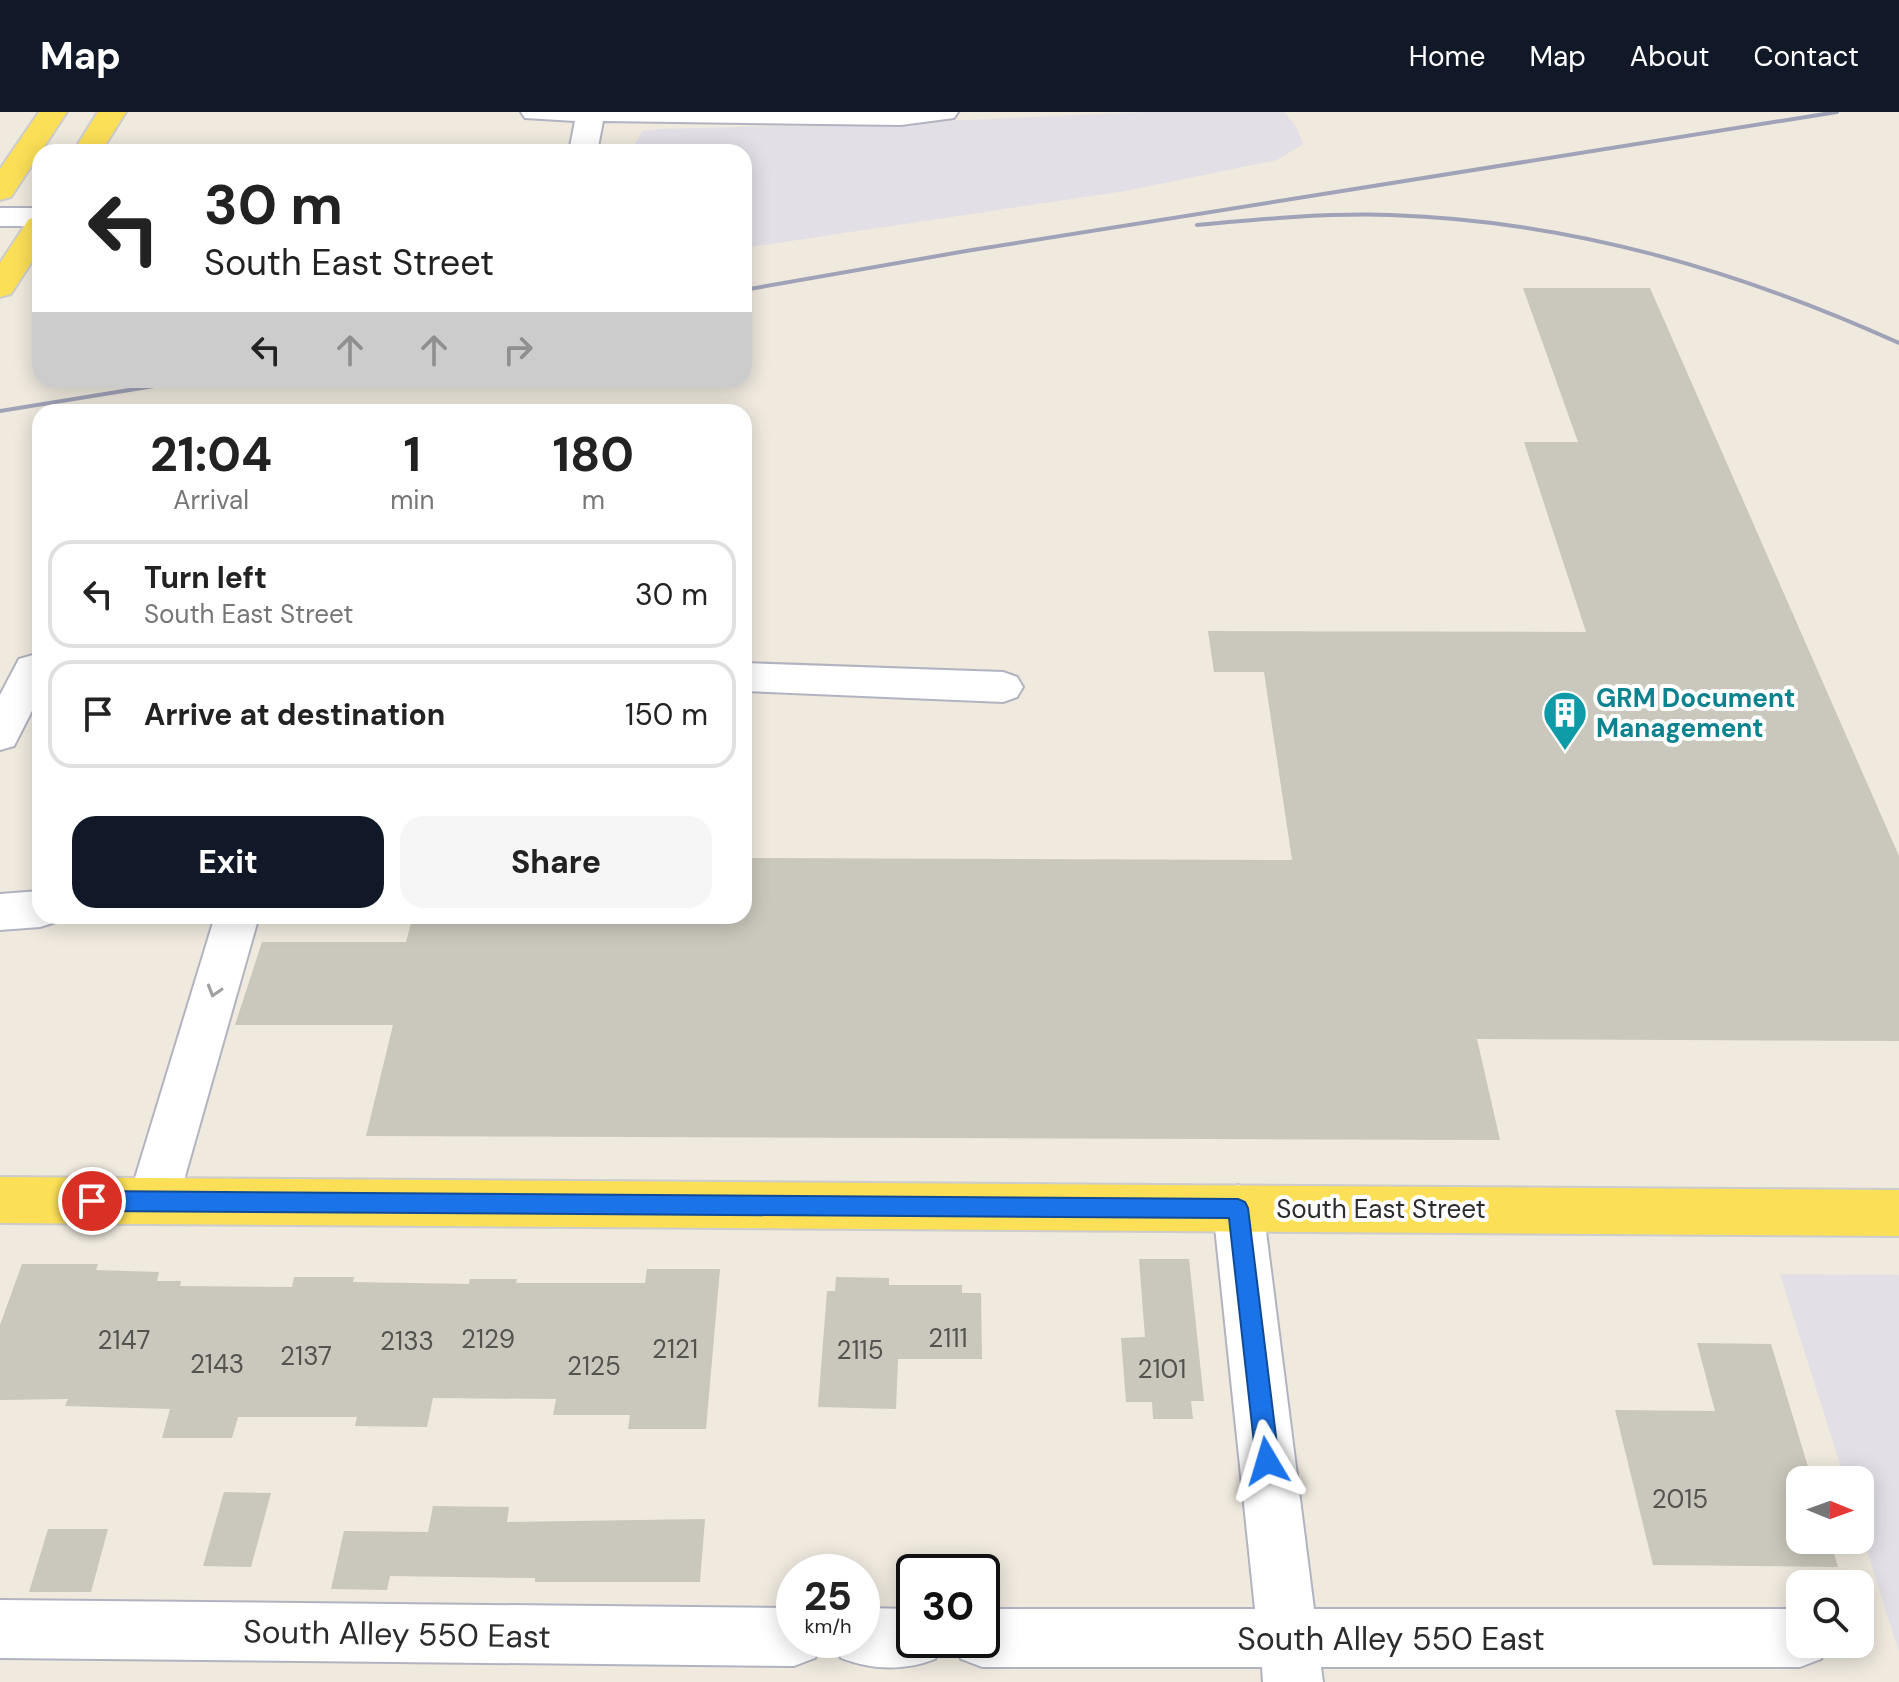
<!DOCTYPE html>
<style>
body{margin:0;font-family:"DM Sans",sans-serif;background:#f6f6f6;color:#222;height:100vh;display:flex;flex-direction:column;font-size:30px;white-space:nowrap}
*{box-sizing:border-box;margin:0}
p{font-size:26px;color:#767676}
.icon{flex:none;width:44px;height:44px;fill:none;stroke:currentColor;stroke-width:2;stroke-linecap:round;stroke-linejoin:round}
.map{position:relative;flex:1;overflow:hidden}
.sheet{position:absolute;left:32px;top:292px;width:720px;height:520px;display:flex;flex-direction:column;background:#fff;border-radius:24px;box-shadow:0 4px 20px #0003}
.sheet>*{flex:none}
.banner{position:absolute;left:32px;top:32px;width:720px;height:244px;border-radius:24px;box-shadow:0 4px 20px #0003;background:#fff;color:#222;overflow:hidden}
.needle{width:52px;rotate:91deg}
.buttons{position:absolute;left:1786px;top:1354px;display:grid;gap:16px}
.buttons a{display:grid;place-items:center;width:88px;height:88px;border-radius:16px;background:#fff;box-shadow:0 4px 20px #0003;font-size:40px}
.speed{position:absolute;left:776px;top:1442px;display:flex;gap:16px;font-size:40px;font-weight:700;text-align:center}
.speed>*{display:grid;place-content:center;width:104px;height:104px;border-radius:50%;background:#fff;box-shadow:0 4px 20px #0003;line-height:1}
.speed small{font-size:20px;font-weight:400}
.speed .limit{border:4px solid #111;border-radius:12px;background:#fff;color:#111}
.pin{position:absolute;display:grid;place-items:center;width:68px;height:68px;color:#fff;margin:-34px;border:4px solid #fff;border-radius:50%;box-shadow:0 2px 8px #0007}
.me{position:absolute;width:88px;margin:-44px;rotate:353deg;stroke-linejoin:round;filter:drop-shadow(0 0 6px #0008)}
.turn{display:flex;align-items:center;gap:28px;height:168px;padding:0 40px;font-size:36px}
.turn .icon{width:104px;height:104px;stroke-width:2.5}
.turn b{display:block;font-size:56px;line-height:68px}
.lanes{display:flex;align-items:center;height:76px;padding:0 40px;background:#0003;justify-content:center;gap:40px;direction:ltr}
.lanes .off{opacity:.35}
.eta{display:flex;justify-content:space-evenly;align-items:center;height:136px;text-align:center}
.eta b{font-size:48px;font-weight:700;line-height:56px}
.primary-button{display:flex;gap:16px;margin-top:auto;padding:16px 40px}
.primary-button a{flex:1;height:92px;border-radius:24px;background:#111827;color:#fff;font-size:32px;font-weight:700;line-height:92px;text-align:center}
.primary-button a+a{background:#f6f6f6;color:#222}
ul{padding:0;list-style:none}
li{display:flex;align-items:center;gap:24px;height:108px;margin:0 16px 12px;padding:0 24px;border:4px solid #e0e0e0;border-radius:24px}
li div{flex:1}
li b{display:block;font-size:30px}
li em{font-style:normal}
header{display:flex;align-items:center;gap:48px;box-sizing:border-box;height:112px;padding:0 40px;background:#111827;color:#fff}
header strong{font-size:38px}
nav{display:flex;gap:44px;margin-inline-start:auto;font-size:28px}
.map>svg:first-child{display:block}
</style>
<header>
<strong>Map</strong>
<nav><a>Home</a><a>Map</a><a>About</a><a>Contact</a></nav>
</header>
<div class="map">
<svg width="1899" height="1570" viewBox="0 0 1899 1570">
<rect width="100%" height="100%" fill="#efe9de"/>
<g fill="#e2dfe7">
<path d="M1147 0H1284L1296 14 1303 32 1277 48 1125 79 744 136V40H629L643 19 659 17 896 11Z"/>
<path d="M1780 1162 1899 1163V1540L1860 1417V1368H1845Z"/>
</g>
<g fill="#cac7bc">
<path d="M1523 176H1650L1899 744V929L1477 927 1500 1028 366 1024 393 913H235L262 830H406L413 804H744V746L1292 748 1264 560H1214L1208 519 1586 520 1524 330H1578Z"/>
<path d="M1139 1147H1189L1204 1289H1191L1193 1307H1153L1152 1290H1126L1121 1226 1145 1225Z"/>
<path d="M22 1152H98L96 1158 159 1160 157 1169H181L180 1174 292 1175 294 1165H354L353 1170 469 1172 470 1167H517L516 1171H645L647 1157H720L706 1317H628L630 1303H553L556 1287 433 1286 427 1315 355 1314 357 1305H238L232 1326H162L170 1297 65 1294 68 1287 0 1288V1213Z"/>
<path d="M836 1165 889 1166V1173H962V1181H981L982 1247H898L896 1297 818 1295 827 1179H835Z"/>
<path d="M1697 1231 1771 1232 1812 1368H1800V1428H1830L1838 1455 1653 1453 1615 1298 1715 1299Z"/>
<path d="M224 1380 271 1381 251 1455 203 1454Z"/>
<path d="M433 1394 509 1395 507 1410 705 1407 700 1470H535V1466L390 1464 387 1478 331 1477 344 1419 428 1420Z"/>
<path d="M48 1417H108L91 1480H29Z"/>
</g>
<g fill="none" stroke-linecap="round" stroke-linejoin="round">
<g stroke="#b2b3c1" stroke-width="4">
<g id="minor">
<path d="M521 0H958L954 6 901 13 603 9 597 40H569L575 9 525 6Z"/>
<rect x="0" y="96" width="40" height="18"/>
<path d="M33 543 40 545V583L14 634 0 638V583L19 547Z"/>
<path d="M744 551 1003 560 1017 565 1023 575 1017 585 1003 590 744 579Z"/>
<path d="M40 779V804H59L56 810 40 815 0 818V782Z"/>
<path d="M215 804H259L178 1089 171 1105 153 1112 135 1105 128 1089Z"/>
<path d="M1238 1073 1256 1080 1263 1096 1314 1497H1800V1532H1827L1821 1547 1800 1555H1321L1323 1570H1263L1262 1555H982L961 1547 953 1528H982V1497H1255L1213 1096 1220 1080Z"/>
<path d="M0 1488 794 1496V1528H822L815 1546 794 1554 0 1546Z"/>
<path d="M862 1496 914 1497V1528H943L935 1547C905 1559 871 1558 841 1546L834 1528H862Z"/>
</g>
</g>
<g stroke="#ccc" stroke-width="4">
<g id="major">
<path d="M39 0H67L11 85 0 88V57Z"/>
<path d="M98 0H126L101 40H73Z"/>
<path d="M40 104V137L11 182 0 185V151L29 107Z"/>
<path d="M0 1065 1899 1078V1124L0 1111Z"/>
</g>
</g>
<use href="#minor" fill="#fff" fill-rule="evenodd"/>
<use href="#major" fill="#fbdf57" fill-rule="evenodd"/>
<g stroke="#a0a2b8" stroke-width="4">
<path d="M1197 113C1261 107 1326 101 1391 103 1570 109 1737 158 1899 231"/>
<path d="M744 178 966 139 1837 0"/>
<path d="M0 299 191 268"/>
</g>
</g>
<defs><path id="oneway-chevron" d="M-2-3.5L2.5 0L-2 3.5" fill="none" stroke-width="1.6" stroke-linecap="round" stroke-linejoin="round" transform="scale(2)"/></defs>
<use stroke="#a0a0a0" href="#oneway-chevron" transform="translate(214 879) rotate(107)"/>
<path fill="#1a73e8" stroke="#114b97" stroke-width="2" d="M92 1079 1238 1087 1245 1090 1248 1096 1279 1349 1275 1357 1267 1361 1259 1357 1256 1349 1229 1106 92 1099 85 1096 82 1089 85 1082Z"/>
<defs>
<g id="building-pin" transform="scale(2.3)"><path d="M0 17L-7.5 6A9.5 9.5 0 1 1 7.5 6Z" fill="#0f9aa8" stroke="#fff"/><path d="M-4-6H4V6H1V3H-1V6H-4ZM-2.5-4.3h1.7v1.8h-1.7ZM.8-4.3h1.7v1.8H.8ZM-2.5-1h1.7V.8h-1.7ZM.8-1h1.7V.8H.8Z" fill="#fff"/></g>
</defs>
<g fill-rule="evenodd">
<use href="#building-pin" x="1565" y="601"/>
</g>
<g text-anchor="middle" dominant-baseline="central" stroke-width="8" stroke-linejoin="round" paint-order="stroke">
<g font-size="26" font-weight="bold" fill="#0d838f" stroke="#fff" text-anchor="start">
<text x="1596" y="586">GRM Document<tspan x="1596" dy="30">Management</tspan></text>
</g>
<g font-size="26" fill="#2c2c2c" stroke="#fff">
<text x="1381" y="1097">South East Street</text>
</g>
<g font-size="26" fill="#545350">
<text x="948" y="1226">2111</text>
<text x="488" y="1227">2129</text>
<text x="124" y="1228">2147</text>
<text x="407" y="1229">2133</text>
<text x="675" y="1237">2121</text>
<text x="860" y="1238">2115</text>
<text x="306" y="1244">2137</text>
<text x="217" y="1252">2143</text>
<text x="594" y="1254">2125</text>
<text x="1162" y="1257">2101</text>
<text x="1680" y="1387">2015</text>
</g>
<g font-size="32" fill="#2c2c2c" stroke="#fff">
<text transform="translate(397 1522) rotate(1)">South Alley 550 East</text>
<text x="1391" y="1527">South Alley 550 East</text>
</g>
</g>
</svg>
<div class="buttons">
<a><svg class="needle" viewBox="-14 -14 28 28"><path d="M0-13l5 13h-10z" fill="#e53935"/><path d="M0 13l5-13h-10z" fill="#767676"/></svg></a>
<a><svg class="icon" aria-label="search" viewBox="0 0 24 24"><circle cx="10" cy="10" r="6"/><path d="M15 15l6 6"/></svg></a>
</div>
<div class="speed"><div>25<small>km/h</small></div><div class="limit">30</div></div>
<div class="pin" style="left:92px;top:1089px;background:#d93025"><svg class="icon" aria-label="arrive" viewBox="0 0 24 24"><path d="M6 21V4h12l-3 4 3 4H6"/></svg></div>
<svg class="me" style="left:1267px;top:1349px" viewBox="-20 -20 40 40"><path d="M0-17L14 15 0 8-14 15z" fill="#1a73e8" stroke="#fff" stroke-width="4"/></svg>
<div class="banner">
<div class="turn"><svg class="icon" aria-label="left" viewBox="0 0 24 24"><path d="M17 20v-9H6M10 6l-5 5 5 5"/></svg><div><b>30 m</b>South East Street</div></div>
<div class="lanes"><svg class="icon" aria-label="left" viewBox="0 0 24 24"><path d="M17 20v-9H6M10 6l-5 5 5 5"/></svg><svg class="icon off" aria-label="ahead" viewBox="0 0 24 24"><path d="M12 20V5M6 11l6-6 6 6"/></svg><svg class="icon off" aria-label="ahead" viewBox="0 0 24 24"><path d="M12 20V5M6 11l6-6 6 6"/></svg><svg class="icon off" aria-label="right" viewBox="0 0 24 24"><path d="M7 20v-9h11M14 6l5 5-5 5"/></svg></div>
</div>
<section class="sheet">
<div class="eta">
<div><b>21:04</b><p>Arrival</p></div>
<div><b>1</b><p>min</p></div>
<div><b>180</b><p>m</p></div>
</div>
<ul>
<li><svg class="icon" aria-label="left" viewBox="0 0 24 24"><path d="M17 20v-9H6M10 6l-5 5 5 5"/></svg><div><b>Turn left</b><p>South East Street</p></div><em>30 m</em></li>
<li><svg class="icon" aria-label="arrive" viewBox="0 0 24 24"><path d="M6 21V4h12l-3 4 3 4H6"/></svg><div><b>Arrive at destination</b></div><em>150 m</em></li>
</ul>
<div class="primary-button"><a>Exit</a><a>Share</a></div>
</section>
</div>
